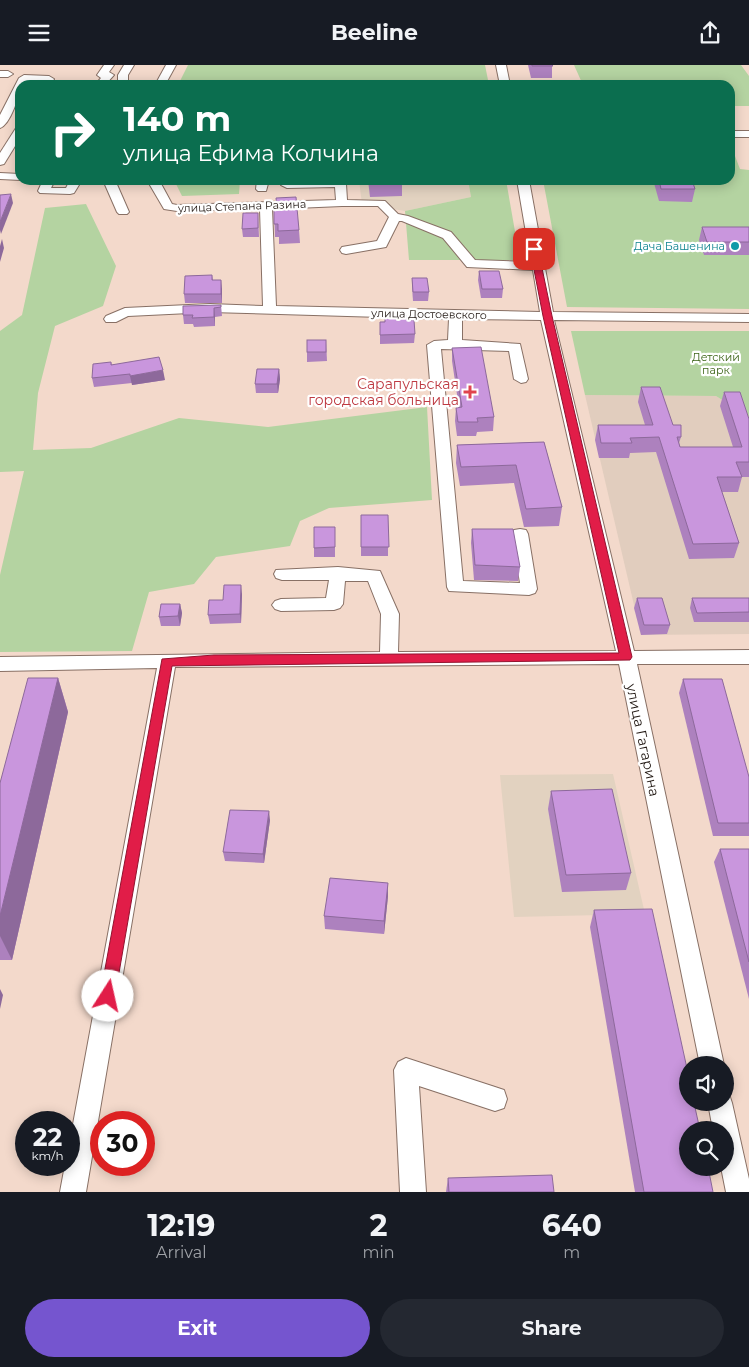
<!DOCTYPE html>
<meta charset="utf-8">
<style>
body{margin:0;font-family:Montserrat,sans-serif;background:#242831;color:#f1f3f6;height:100vh;display:flex;flex-direction:column;font-size:19px;white-space:nowrap}
*{box-sizing:border-box;margin:0}
p{font-size:16px;color:#9ea1a6}
.icon{flex:none;width:28px;height:28px;fill:none;stroke:currentColor;stroke-width:2;stroke-linecap:round;stroke-linejoin:round}
.map{position:relative;height:1127px;overflow:hidden}
.panel{display:flex;flex-direction:column;background:#171b24;flex:1}
.panel>*{flex:none}
.top-card{position:absolute;left:15px;top:15px;width:720px;height:105px;border-radius:15px;box-shadow:0 2px 12px #0003;background:#0b6e4f;color:#fff;overflow:hidden}
.controls{position:absolute;left:679px;top:991px;display:grid;gap:10px}
.controls a{display:grid;place-items:center;width:55px;height:55px;border-radius:50%;background:#171b24;box-shadow:0 2px 12px #0003;font-size:25px}
.speed{position:absolute;left:15px;top:1046px;display:flex;gap:10px;font-size:25px;font-weight:700;text-align:center}
.speed>*{display:grid;place-content:center;width:65px;height:65px;border-radius:50%;background:#171b24;box-shadow:0 2px 12px #0003;line-height:1}
.speed small{font-size:12px;font-weight:400}
.speed .limit{border:8px solid #d22;background:#fff;color:#111}
.pin{position:absolute;display:grid;place-items:center;width:42px;height:42px;color:#fff;margin:-21px;border-radius:10px;box-shadow:0 2px 8px #0006}
.me{position:absolute;width:55px;margin:-28px;rotate:10deg;stroke-linejoin:round;filter:drop-shadow(0 0 4px #0008)}
.turn{display:flex;align-items:center;gap:18px;height:105px;padding:0 25px;font-size:22px}
.turn .icon{width:65px;height:65px;stroke-width:2.5}
.turn b{display:block;font-size:35px;line-height:42px}
.eta{display:flex;justify-content:space-evenly;align-items:center;height:85px;text-align:center}
.eta b{font-size:30px;font-weight:700;line-height:35px}
.primary-button{display:flex;gap:10px;margin-top:auto;padding:10px 25px}
.primary-button a{flex:1;height:58px;border-radius:30px;background:#7555cf;color:#fff;font-size:20px;font-weight:700;line-height:58px;text-align:center}
.primary-button a+a{background:#242831;color:#f1f3f6}
header{display:flex;justify-content:space-between;align-items:center;height:65px;padding:0 25px;background:#171b24;font-size:22px;font-weight:700}
.map>svg:first-child{display:block}
</style>
<header><svg class="icon" aria-label="menu" viewBox="0 0 24 24"><path d="M4 6h16M4 12h16M4 18h16"/></svg>Beeline<svg class="icon" aria-label="share" viewBox="0 0 24 24"><path d="M12 15V3M7 8l5-5 5 5M5 13v7h14v-7"/></svg></header>
<div class="map">
<svg width="749" height="1127" viewBox="0 0 749 1127">
<rect width="100%" height="100%" fill="#f3d9cb"/>
<g fill="#e2d2c0">
<path d="M359 115H468L471 132 405 146 362 139Z"/>
<path d="M613 709 645 849 514 852 500 710Z"/>
</g>
<path fill="#e1cdbe" d="M585 330 716 331 749 352V569L641 570Z"/>
<g fill="#b4d3a1">
<path d="M188 0H485L489 20H178Z"/>
<path d="M574 0H741L749 11V41H730V20H583Z"/>
<path d="M730 78 740 104 749 105V244L567 242 543 115H730Z"/>
<path d="M174 115H240L239 129 182 131Z"/>
<path d="M468 115H506L520 195H409L405 146 471 132Z"/>
<path d="M86 139 116 201 103 241 55 261 38 328 33 385 91 383 179 353 268 362 427 342 432 435 329 443 300 456 290 481 216 492 194 519 149 527 132 586 0 587V510L24 406 0 407V266L22 250 45 143Z"/>
<path d="M571 266H749V352L716 331 585 330Z"/>
</g>
<g fill="none" stroke-linecap="round" stroke-linejoin="round">
<g stroke="#887065" stroke-width="2">
<g id="minor">
<path d="M104 0H114L109 7 114 10 105 20H95L101 13 97 10Z"/>
<path d="M124 0H134L128 10V20H118V10Z"/>
<path d="M166 0H176L165 20H155Z"/>
<path d="M496 0H506L510 20H500Z"/>
<path d="M0 6H8L13 9 8 12H0Z"/>
<path d="M24 10 49 11 54 14 51 20H41L43 17 27 16 25 20H20C20 30 10 60 0 63V50L19 13Z"/>
<path d="M20 62V73L4 99 0 100V88L16 63Z"/>
<rect x="730" y="66" width="19" height="6"/>
<path d="M0 108 20 109 21 115 0 114Z"/>
<path d="M43 115H55L51 123H66L70 115H82L74 128 70 129 40 128 38 126Z"/>
<path d="M103 115H115L129 147 127 149H119L117 147Z"/>
<path d="M147 115H159L172 139 177 140 336 135 335 122 287 123 281 120 287 117 340 116 346 119 347 135 385 136 398 149 408 151 451 167 475 195 531 197 517 115H529L553 247 749 249V257L554 255 634 586 749 585V599H637L724 1000H700L619 599 175 602 86 1127H60L65 1100H69V1081L157 603 0 606V592L380 587 381 549 368 516H345L343 539 340 543 334 545 281 546 275 544 272 540 275 536 281 534 326 533 329 515H282L276 513 274 509 276 505 338 502 380 506 399 549 398 587 616 586 541 255 462 254V275L520 279 528 314 526 317 521 318 514 314 509 286 441 284 463 516 520 518 512 469 514 465 520 464 526 465 528 469 537 524 535 528 529 530 449 526 447 522 427 280 434 276 448 275 449 254 210 247 128 251 116 257H106L104 254 106 251 125 243 210 239 263 241 260 144 177 146 164 144ZM342 141H378L389 152 377 176 342 182 340 185 342 188 346 189 386 182 399 156H402L443 173 467 202 533 205 540 247 276 241 272 144Z"/>
<path d="M257 115H269L266 126H258L256 124Z"/>
<path d="M406 993 495 1022 504 1025 507 1034 504 1043 495 1046 419 1021 426 1127H400L394 1005 398 997Z"/>
<path d="M725 1028 729 1029 732 1038 749 1114V1127H726L721 1102H725V1065H713L708 1038H725Z"/>
</g>
</g>
<use href="#minor" fill="#fff" fill-rule="evenodd"/>
</g>
<g fill="#ad81be">
<path d="M528 0H552V13H531Z"/>
<path d="M368 115H402V131L370 132Z"/>
<path d="M654 115H692L695 124 692 137 659 136 654 118Z"/>
<path d="M274 143 299 165 300 178 279 179V172H275Z"/>
<path d="M258 148 259 172H243L242 164Z"/>
<path d="M702 162H749V190H704L699 175Z"/>
<path d="M479 206 503 224 502 233H481L478 215Z"/>
<path d="M212 210 213 215 222 224V238H185L184 229Z"/>
<path d="M412 213 429 227 428 236H413L412 222Z"/>
<path d="M221 240 222 251 215 252V261L194 262 193 259H184L183 250Z"/>
<path d="M407 255 415 269 414 278 380 279V257Z"/>
<path d="M326 275 327 296 307 297V287Z"/>
<path d="M452 283 494 352 493 366 477 367 476 371H457L455 356 456 343H459L452 296Z"/>
<path d="M111 297 112 300 165 315 132 320V318L94 322 92 313Z"/>
<path d="M279 304 280 314 278 328H256L255 319Z"/>
<path d="M641 322 673 360 681 372 679 378 680 382H733L720 341 724 327 749 354V412H742L738 427H722L739 478 734 493 689 494 656 387 630 388 629 393H599L595 375 598 360H645L638 337Z"/>
<path d="M544 377 562 442 559 461 524 462 514 418 460 421 456 398 457 380Z"/>
<rect x="361" y="450" width="27" height="41"/>
<path d="M335 462V492H314V483Z"/>
<path d="M472 464 520 502 518 516 474 515 471 478Z"/>
<path d="M242 529 241 558 210 559 208 550Z"/>
<path d="M637 533 670 560 667 569 641 570 634 543Z"/>
<path d="M692 533H749V557H694L690 543Z"/>
<path d="M180 539 182 548 180 561H161L159 552Z"/>
<path d="M58 613 68 647 12 895H0V718Z"/>
<path d="M683 614 749 712V771H713L679 628Z"/>
<path d="M551 726 631 808 626 825 562 827 548 744Z"/>
<path d="M270 755 264 798 225 796 223 787Z"/>
<path d="M720 784H749V934L714 797Z"/>
<path d="M388 818V831L384 869 325 864 324 851Z"/>
<path d="M594 845 713 1127H635L590 862Z"/>
<path d="M448 1113 554 1127H446Z"/>
</g>
<g fill="#8d699b">
<path d="M11 129 13 138 1 169 0 165V157Z"/>
<path d="M2 174 4 183 0 197V181Z"/>
<path d="M221 215 222 224V238L221 229Z"/>
<path d="M214 243 215 252V261L214 252Z"/>
<path d="M279 304 280 314 278 328 277 319Z"/>
<path d="M163 305 165 315 132 320 130 311Z"/>
<path d="M241 520 242 529 241 558 240 549Z"/>
<path d="M180 539 182 548 180 561 178 551Z"/>
<path d="M58 613 68 647 12 895 0 871V851Z"/>
<path d="M269 746 270 755 264 798 263 789Z"/>
<path d="M388 818V831L384 869V856Z"/>
<path d="M0 924 3 930 0 944Z"/>
</g>
<g fill="#c996dd" stroke="#8d699b">
<path d="M532 0H552L553 1H532Z"/>
<path d="M370 115H402L403 118 370 119Z"/>
<path d="M659 115H692L695 124H661Z"/>
<path d="M11 129 0 157V130Z"/>
<path d="M296 132 299 165 278 166V159H274V143H277L276 133Z"/>
<path d="M243 148H258V163L242 164Z"/>
<path d="M702 162H749V177H707Z"/>
<path d="M479 206H499L503 224H482Z"/>
<path d="M212 210V215H221V229H184L185 211Z"/>
<path d="M412 213H427L429 227H413Z"/>
<path d="M221 240V242L214 243V252L192 253 193 250H183V241Z"/>
<path d="M385 250H406L407 255H414L415 269 380 270V257H385Z"/>
<rect x="307" y="275" width="19" height="12"/>
<path d="M481 282 494 352 477 353 478 357H458L456 343 462 342 452 283Z"/>
<path d="M159 292 163 305 130 311V309L92 313 93 299 111 297V300Z"/>
<path d="M257 304H279L277 319H255Z"/>
<path d="M641 322H660L673 360H681V372H677L680 382H742L724 327H740L749 354V397H736L742 412H717L739 478 693 479 659 372 630 373 632 378H601L598 360H653Z"/>
<path d="M544 377 562 442 526 444 516 400 461 402 457 380Z"/>
<path d="M361 450H388L389 482H361Z"/>
<path d="M314 462H335V482L314 483Z"/>
<path d="M472 464H513L520 502 475 500Z"/>
<path d="M224 520H241L240 549 208 550 209 535H223Z"/>
<path d="M637 533H662L670 560H644Z"/>
<path d="M692 533H749V547L697 548Z"/>
<path d="M161 539H180L178 551 159 552Z"/>
<path d="M28 613H58L0 851V718Z"/>
<path d="M683 614H722L749 712V758H718Z"/>
<path d="M612 724 631 808 566 810 551 726Z"/>
<path d="M230 745 269 746 263 789 223 787Z"/>
<path d="M720 784H749V897Z"/>
<path d="M330 813 388 818 384 856 324 851Z"/>
<path d="M652 844 688 1008V1038H694L700 1065H688V1102H708L713 1127H644L594 845Z"/>
<path d="M552 1110 554 1127H449L448 1113Z"/>
</g>
<path fill="#e11d48" stroke="#92132f" d="M534 181 538 184 552 251 632 592 630 595 172 601 115 931 113 936 108 938 103 936 100 931 162 594 214 590 619 588 543 251 530 184Z"/>
<circle fill="#0f9aa8" stroke="#fff" stroke-width="2" cx="735" cy="181" r="5"/>
<path fill="#e0444e" stroke="#fff" stroke-width="2" d="M467.5 319.5h5v5h5v5h-5v5h-5v-5h-5v-5h5z"/>
<g text-anchor="middle" dominant-baseline="central" stroke-width="4.5" stroke-linejoin="round" paint-order="stroke">
<g font-size="11" fill="#211813" stroke="#fff">
<text transform="translate(242 141) rotate(-2)">улица Степана Разина</text>
<text transform="translate(429 249) rotate(1)">улица Достоевского</text>
</g>
<g font-size="11" fill="#0d838f" stroke="#fff" text-anchor="end">
<text x="725" y="181">Дача Башенина</text>
</g>
<g font-size="11" fill="#3b6316" stroke="#fff">
<text x="716" y="292">Детский<tspan x="716" dy="13">парк</tspan></text>
</g>
<g font-size="14" fill="#be3a42" stroke="#fff" text-anchor="end">
<text x="459" y="319">Сарапульская<tspan x="459" dy="16">городская больница</tspan></text>
</g>
<g font-size="14" fill="#211813" stroke="#fff">
<text transform="translate(643 675) rotate(78)">улица Гагарина</text>
</g>
</g>
</svg>
<div class="controls">
<a><svg class="icon" aria-label="sound" viewBox="0 0 24 24"><path d="M4 9h4l5-4v14l-5-4H4zM17 9q2 3 0 6"/></svg></a>
<a><svg class="icon" aria-label="search" viewBox="0 0 24 24"><circle cx="10" cy="10" r="6"/><path d="M15 15l6 6"/></svg></a>
</div>
<div class="speed"><div>22<small>km/h</small></div><div class="limit">30</div></div>
<div class="pin" style="left:534px;top:184px;background:#d93025"><svg class="icon" aria-label="arrive" viewBox="0 0 24 24"><path d="M6 21V4h12l-3 4 3 4H6"/></svg></div>
<svg class="me" style="left:108px;top:931px" viewBox="-20 -20 40 40"><circle r="19" fill="#fff"/><path d="M0-13L10 11 0 6-10 11z" fill="#e11d48"/></svg>
<div class="top-card">
<div class="turn"><svg class="icon" aria-label="right" viewBox="0 0 24 24"><path d="M7 20v-9h11M14 6l5 5-5 5"/></svg><div><b>140 m</b>улица Ефима Колчина</div></div>
</div>
</div>
<section class="panel">
<div class="eta">
<div><b>12:19</b><p>Arrival</p></div>
<div><b>2</b><p>min</p></div>
<div><b>640</b><p>m</p></div>
</div>
<div class="primary-button"><a>Exit</a><a>Share</a></div>
</section>
